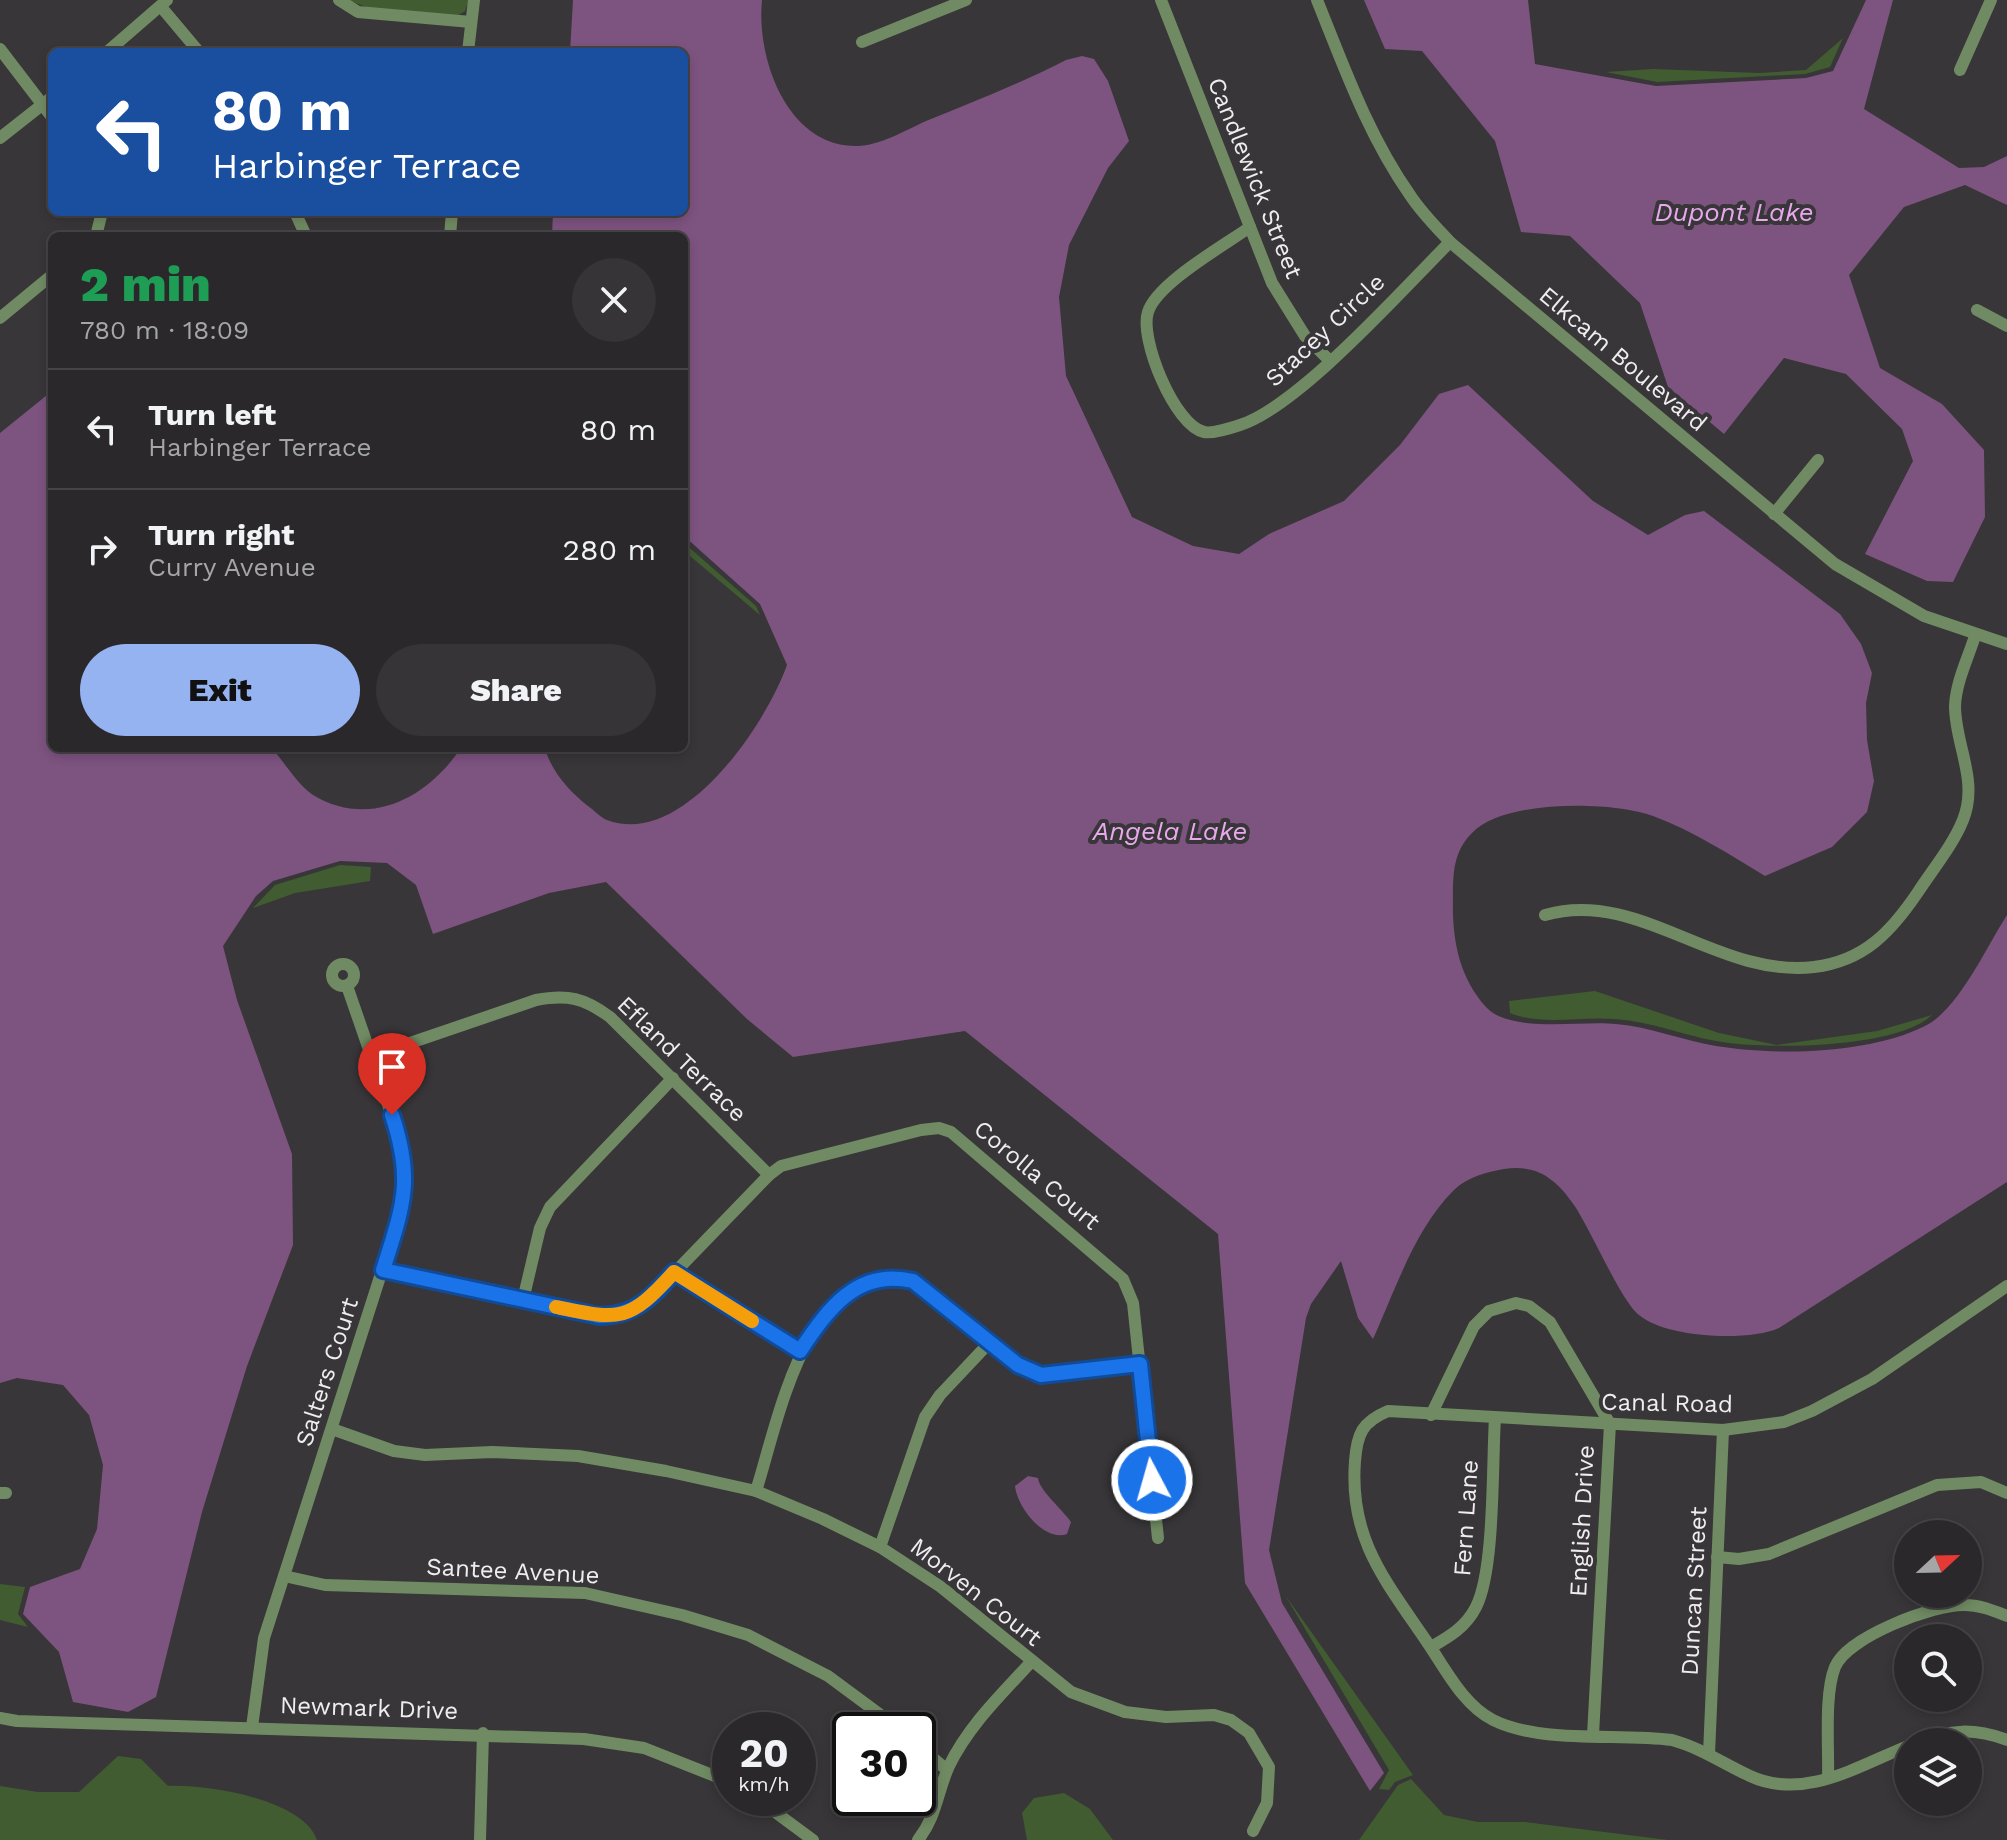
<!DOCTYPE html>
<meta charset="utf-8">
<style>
body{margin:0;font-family:"Work Sans",sans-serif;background:#363436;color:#f1f3f6;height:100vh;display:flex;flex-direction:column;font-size:30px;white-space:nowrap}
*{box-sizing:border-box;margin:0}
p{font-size:26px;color:#a5a6a8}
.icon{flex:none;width:44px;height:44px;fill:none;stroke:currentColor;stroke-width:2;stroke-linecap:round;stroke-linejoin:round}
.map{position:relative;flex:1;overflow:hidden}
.sheet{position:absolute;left:48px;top:232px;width:640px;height:520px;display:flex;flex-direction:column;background:#2a282a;border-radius:12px;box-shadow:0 4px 12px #0003,0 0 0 2px #464447}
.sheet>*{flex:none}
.guide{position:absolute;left:48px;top:48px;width:640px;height:168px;border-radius:12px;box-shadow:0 4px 12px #0003,0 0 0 2px #464447;background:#1a4fa0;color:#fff;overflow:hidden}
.needle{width:52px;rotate:68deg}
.tools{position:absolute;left:1894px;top:1520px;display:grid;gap:16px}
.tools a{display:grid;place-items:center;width:88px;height:88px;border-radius:50%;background:#2a282a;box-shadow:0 4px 12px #0003,0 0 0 2px #464447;font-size:40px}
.speed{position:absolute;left:712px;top:1712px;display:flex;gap:16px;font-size:40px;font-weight:700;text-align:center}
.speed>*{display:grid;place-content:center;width:104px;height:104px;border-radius:50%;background:#2a282a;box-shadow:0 4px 12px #0003,0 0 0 2px #464447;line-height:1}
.speed small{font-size:20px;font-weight:400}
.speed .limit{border:4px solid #111;border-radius:12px;background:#fff;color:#111}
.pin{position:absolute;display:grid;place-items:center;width:68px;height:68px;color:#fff;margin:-82px -34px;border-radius:50% 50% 50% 0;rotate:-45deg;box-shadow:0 0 8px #0007}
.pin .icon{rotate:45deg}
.me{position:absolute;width:88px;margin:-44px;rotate:354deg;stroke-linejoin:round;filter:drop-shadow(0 0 6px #0008)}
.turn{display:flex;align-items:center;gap:28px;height:168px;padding:0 32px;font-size:36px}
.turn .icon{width:104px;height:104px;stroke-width:2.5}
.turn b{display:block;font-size:56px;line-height:68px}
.round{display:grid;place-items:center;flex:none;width:84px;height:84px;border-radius:42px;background:#363436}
.summary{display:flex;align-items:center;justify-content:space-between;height:136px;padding:0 32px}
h1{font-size:48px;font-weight:800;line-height:60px;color:#1e9e55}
.cta{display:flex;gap:16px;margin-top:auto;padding:16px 32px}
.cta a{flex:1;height:92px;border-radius:48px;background:#95b2f1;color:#111;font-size:32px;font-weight:800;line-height:92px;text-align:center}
.cta a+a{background:#363436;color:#f1f3f6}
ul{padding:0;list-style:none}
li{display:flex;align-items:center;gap:24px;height:120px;padding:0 32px;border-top:2px solid #464447}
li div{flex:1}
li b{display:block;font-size:30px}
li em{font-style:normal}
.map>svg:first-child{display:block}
</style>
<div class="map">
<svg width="2007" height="1840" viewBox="0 0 2007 1840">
<rect width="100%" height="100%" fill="#383638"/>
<g fill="#405c30">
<path d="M347 0H469L465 11 457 16 369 8Z"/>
<path d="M1843 38 1830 67 1805 74 1657 82 1606 72 1653 69 1759 73 1806 70Z"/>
<path d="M684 543 756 606 760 615 684 551Z"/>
<path d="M340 865 371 867 370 881 295 893 253 908 275 885Z"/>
<path d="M1595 991 1719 1033 1777 1045 1877 1031 1932 1015C1896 1049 1765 1050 1716 1041 1682 1035 1650 1021 1614 1019 1581 1016 1542 1026 1510 1013L1509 1001Z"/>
<path d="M0 1584 25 1587 18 1614 28 1627 0 1620Z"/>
<path d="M1285 1595 1413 1775 1395 1782 1389 1790 1379 1789 1389 1770Z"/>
<path d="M118 1756 141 1759 168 1786C206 1784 303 1799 317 1840H0V1786L38 1792H79Z"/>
<path d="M1411 1779 1444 1815 1478 1822H1525L1668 1840H1359L1398 1785Z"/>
<path d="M1064 1793 1090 1809 1113 1840H1027L1022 1813 1034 1798Z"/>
</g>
<g fill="#7d5380">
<path d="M573 0H762C756 58 787 147 857 146 879 146 906 130 926 121 973 102 1021 83 1066 60L1082 56 1094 59 1108 81 1129 141 1108 168 1069 245 1059 297 1066 376 1132 517 1193 546 1239 554 1269 534 1344 501 1400 445 1439 394 1468 385 1593 501 1648 535 1685 515 1704 511 1840 614 1861 644 1872 673 1866 703 1867 740 1874 781 1867 812 1832 847 1765 876C1729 854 1693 831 1653 816 1613 801 1504 799 1472 833 1453 852 1453 874 1453 900 1452 939 1459 977 1486 1007 1511 1034 1581 1020 1616 1024 1650 1027 1682 1040 1716 1046 1777 1056 1869 1054 1925 1026 1958 1010 1987 946 2007 915V1182L1779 1328C1748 1342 1666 1338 1639 1315 1621 1301 1591 1230 1574 1205 1556 1179 1537 1164 1504 1169 1487 1172 1467 1177 1454 1190 1415 1228 1395 1291 1373 1339L1358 1318 1341 1261 1311 1304 1306 1318 1269 1550 1282 1603 1384 1773 1370 1791 1245 1583 1218 1234 965 1031 793 1057 747 1019 606 882 549 893 433 934 416 885 387 863 340 861 273 881 256 896 223 946 237 1000 292 1154 293 1245 247 1366 202 1512 156 1697 128 1712 73 1702 59 1652 23 1614 30 1587 80 1569 97 1529 103 1465 89 1415 63 1385 17 1378 0 1383V433L52 391V748H272C284 762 298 785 313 795 370 829 427 798 461 748H545C551 771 569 791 588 806 594 810 601 818 607 820 683 849 766 724 787 665L760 604 684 536V236H552L553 212H684V52H570Z"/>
<path d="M1364 0H1528L1535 64 1656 86 1806 78 1833 71 1866 0H1893L1864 109 1959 168 1984 167 2007 156V205L1965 185 1904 207 1849 275 1880 368 1942 404 1984 450 1985 517 1953 582 1927 581 1865 554 1913 461 1902 429 1846 374 1784 358 1724 434 1668 387 1640 303 1570 236 1521 232 1495 141 1422 51 1385 49Z"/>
<path d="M1028 1476 1038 1478C1039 1490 1062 1509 1071 1522L1067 1534C1044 1542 1017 1507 1015 1486Z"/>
</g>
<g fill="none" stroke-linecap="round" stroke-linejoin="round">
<g stroke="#708b63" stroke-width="12">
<path d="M339 0 358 12 471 22"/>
<path d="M1161 0 1272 283 1305 336 1329 360"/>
<path d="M1317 0C1344 67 1368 135 1410 195 1421 212 1436 227 1450 242L1835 564 1924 616 2007 644"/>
<path d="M162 8 199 52"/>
<path d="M862 42 966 0"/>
<path d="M0 49 52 117"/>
<path d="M107 52 167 0"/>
<path d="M468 52 474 0"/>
<path d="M1960 70 1991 0"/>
<path d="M0 138 52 97"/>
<path d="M295 212 306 236"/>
<path d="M1250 227C1225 245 1157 283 1148 312 1139 339 1175 426 1204 432 1213 434 1231 428 1240 425 1299 406 1402 290 1450 242"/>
<path d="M96 236 102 212"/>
<path d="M450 236 452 212"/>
<path d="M1977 310 2007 326"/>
<path d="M0 318 52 275"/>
<path d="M1774 514 1818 460"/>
<path d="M1545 915C1639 888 1716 978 1814 967 1864 961 1891 932 1918 892 1933 869 1953 845 1963 820 1979 780 1955 745 1955 706 1956 682 1968 658 1975 636"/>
<circle cx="343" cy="975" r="11"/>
<path d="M372 1056 536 1000C568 994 584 998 610 1017L769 1175"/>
<path d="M383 1270 599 1316C622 1316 635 1311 652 1296L769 1175 781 1166 921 1130 939 1128 951 1132 1123 1279 1133 1303 1158 1538"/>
<path d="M674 1272 800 1351"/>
<path d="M523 1300 540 1228 550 1207 673 1078"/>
<path d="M1431 1415 1474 1326 1489 1311 1516 1303 1529 1306 1550 1322 1610 1424 1593 1735"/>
<path d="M332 1429 394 1451 425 1455 492 1452 578 1456 666 1471 756 1491 823 1519 880 1547 941 1587 1071 1692 1125 1712 1166 1717 1214 1715 1231 1720 1249 1733 1269 1767 1267 1803 1253 1831"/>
<path d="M756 1491C779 1419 807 1256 913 1281L1018 1365 1041 1375 1140 1364"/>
<path d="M0 1493H6"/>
<path d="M880 1547 925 1417 940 1395 990 1342"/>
<path d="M1717 1557 1739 1559 1769 1554 1937 1485 1981 1482 2007 1493"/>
<path d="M284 1576 325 1585 585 1593 682 1615 748 1635 828 1676 901 1730"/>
<path d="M1431 1647C1449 1637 1466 1627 1476 1607 1495 1570 1492 1464 1495 1418"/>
<path d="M0 1718 17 1721 584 1739 644 1748 730 1782"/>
<path d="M252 1727 264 1638 405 1199 406 1172 402 1145 347 986"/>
<path d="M1918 1742C1950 1729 1975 1728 2007 1740"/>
<path d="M918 1745 947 1770"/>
<path d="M1908 1746C1858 1766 1804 1801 1750 1776 1724 1764 1701 1748 1672 1740 1618 1733 1541 1744 1493 1720 1463 1705 1445 1668 1427 1642 1385 1580 1349 1539 1355 1461 1357 1434 1362 1422 1388 1411L1723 1430 1784 1422 1812 1411 1872 1379 2007 1286"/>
<path d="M1709 1754 1723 1430"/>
<path d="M1828 1778C1829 1748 1824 1694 1835 1667 1847 1637 1934 1604 1965 1605 1980 1605 1994 1611 2007 1616"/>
<path d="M756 1798 813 1840"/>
<path d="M480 1840 483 1733"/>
<path d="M918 1840C937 1816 937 1792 949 1766 969 1725 1001 1695 1031 1662"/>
</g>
</g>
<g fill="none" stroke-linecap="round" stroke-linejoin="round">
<g stroke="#114b97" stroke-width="20">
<path id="route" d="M392 1115C414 1181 403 1206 383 1270L599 1316C635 1316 651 1298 674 1272L800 1351C828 1309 857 1268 913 1281L1018 1365 1041 1375 1140 1364 1152 1480"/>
</g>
<use href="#route" stroke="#1a73e8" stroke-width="14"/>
<path stroke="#f59e0b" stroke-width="14" d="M556 1307C620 1320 628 1323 674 1272L752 1321"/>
</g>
<g text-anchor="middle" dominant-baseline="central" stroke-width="8" stroke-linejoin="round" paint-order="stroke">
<g font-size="24" fill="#efedef" stroke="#383638">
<text transform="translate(1255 178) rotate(68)">Candlewick Street</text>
<text transform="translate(1325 330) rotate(-43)">Stacey Circle</text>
<text transform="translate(1623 359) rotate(40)">Elkcam Boulevard</text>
<text transform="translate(682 1059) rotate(44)">Efland Terrace</text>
<text transform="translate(1037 1175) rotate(40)">Corolla Court</text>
<text transform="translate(327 1372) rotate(-72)">Salters Court</text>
<text transform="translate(1667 1403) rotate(1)">Canal Road</text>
<text transform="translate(1466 1518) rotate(-86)">Fern Lane</text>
<text transform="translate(1582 1521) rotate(-87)">English Drive</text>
<text transform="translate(513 1571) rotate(3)">Santee Avenue</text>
<text transform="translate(1694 1591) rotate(-87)">Duncan Street</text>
<text transform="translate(976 1592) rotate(38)">Morven Court</text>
<text transform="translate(369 1708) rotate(2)">Newmark Drive</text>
</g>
<g font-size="26" font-style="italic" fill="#e8a8ed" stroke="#383638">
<text x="1734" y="212">Dupont Lake</text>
<text x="1170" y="831">Angela Lake</text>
</g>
</g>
</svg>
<div class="tools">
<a><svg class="needle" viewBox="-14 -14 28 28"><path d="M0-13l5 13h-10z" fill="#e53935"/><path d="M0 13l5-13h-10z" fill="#a5a6a8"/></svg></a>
<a><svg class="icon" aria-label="search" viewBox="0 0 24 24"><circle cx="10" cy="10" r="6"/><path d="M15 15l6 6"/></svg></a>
<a><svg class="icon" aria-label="layers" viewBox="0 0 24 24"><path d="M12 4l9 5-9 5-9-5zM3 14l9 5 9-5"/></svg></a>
</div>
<div class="speed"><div>20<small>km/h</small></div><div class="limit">30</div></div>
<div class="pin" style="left:392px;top:1115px;background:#d93025"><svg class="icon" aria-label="arrive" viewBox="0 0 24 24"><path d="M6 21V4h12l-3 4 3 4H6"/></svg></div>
<svg class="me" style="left:1152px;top:1480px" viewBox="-20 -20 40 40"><circle r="17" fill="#1a73e8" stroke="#fff" stroke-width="3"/><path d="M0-11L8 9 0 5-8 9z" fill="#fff"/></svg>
<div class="guide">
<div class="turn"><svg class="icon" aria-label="left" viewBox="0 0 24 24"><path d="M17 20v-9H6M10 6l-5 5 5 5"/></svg><div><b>80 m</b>Harbinger Terrace</div></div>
</div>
<section class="sheet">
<div class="summary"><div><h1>2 min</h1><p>780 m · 18:09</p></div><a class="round"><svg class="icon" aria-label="close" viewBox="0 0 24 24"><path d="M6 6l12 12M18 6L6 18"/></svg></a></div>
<ul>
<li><svg class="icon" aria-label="left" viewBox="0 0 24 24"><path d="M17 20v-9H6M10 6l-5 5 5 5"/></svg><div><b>Turn left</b><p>Harbinger Terrace</p></div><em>80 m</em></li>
<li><svg class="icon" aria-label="right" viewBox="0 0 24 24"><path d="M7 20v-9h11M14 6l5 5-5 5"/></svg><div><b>Turn right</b><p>Curry Avenue</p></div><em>280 m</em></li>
</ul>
<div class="cta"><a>Exit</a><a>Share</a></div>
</section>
</div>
